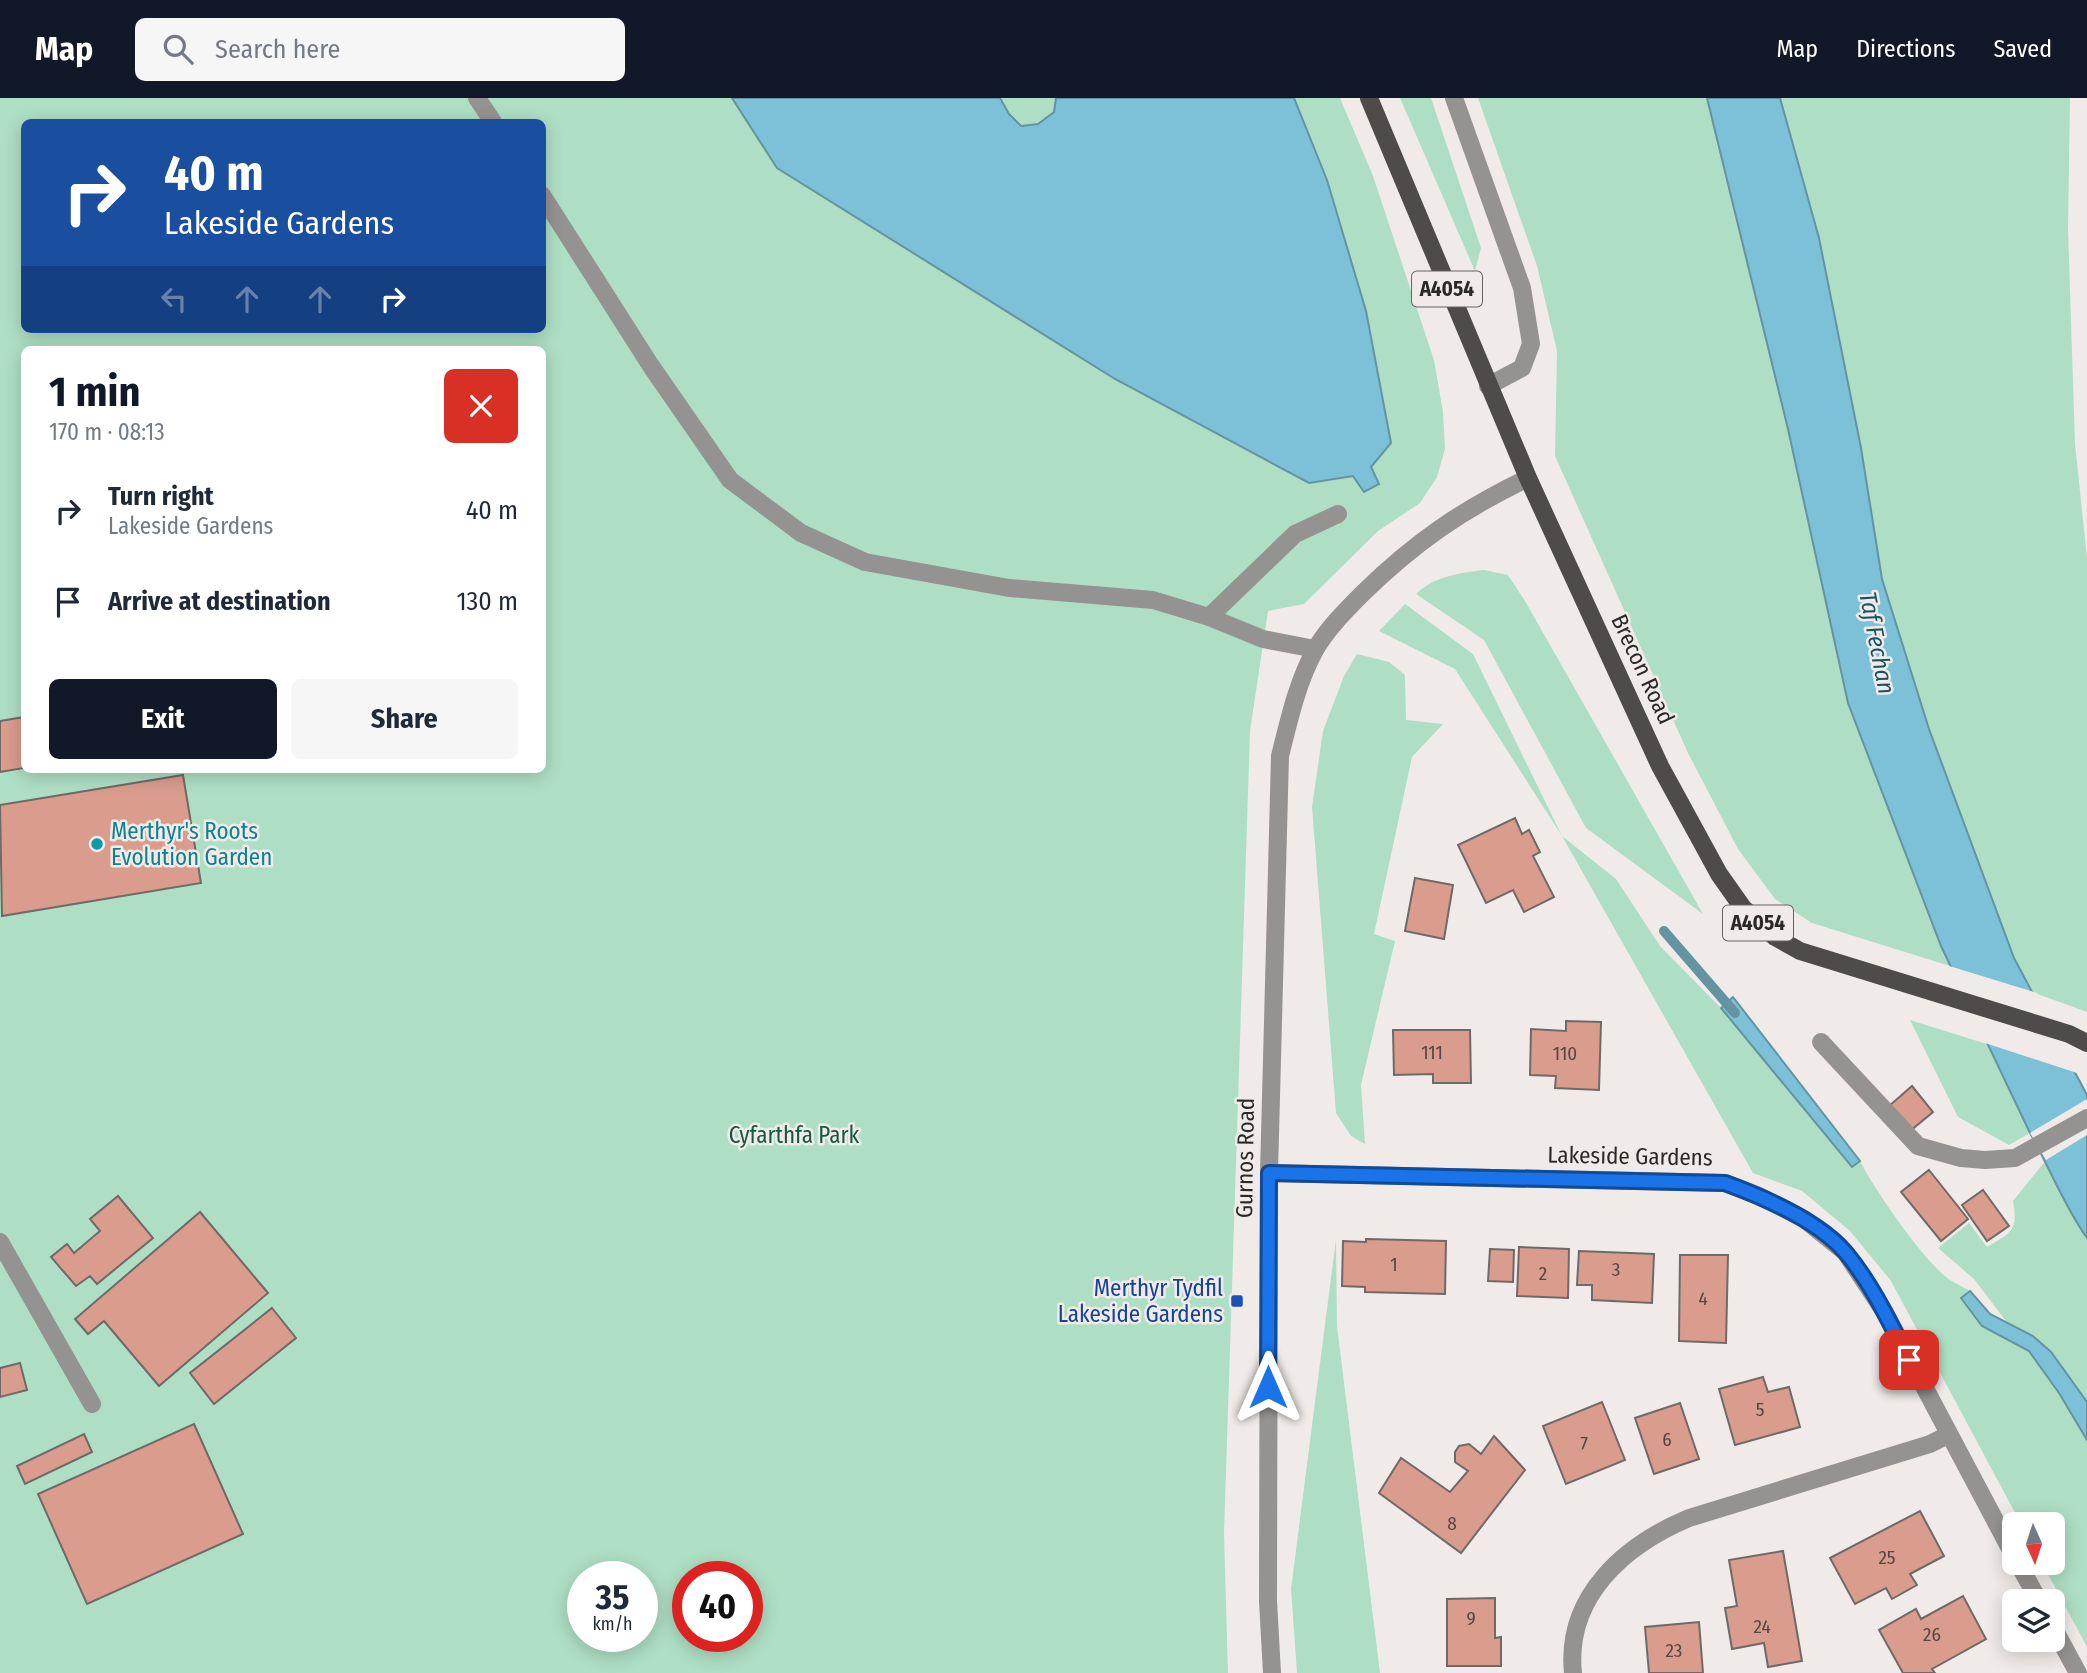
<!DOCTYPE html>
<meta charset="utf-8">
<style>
body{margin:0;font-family:"Fira Sans Condensed",sans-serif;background:#f6f6f7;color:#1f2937;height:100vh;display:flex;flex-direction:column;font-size:26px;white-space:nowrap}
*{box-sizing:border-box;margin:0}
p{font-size:23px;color:#747a83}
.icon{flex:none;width:38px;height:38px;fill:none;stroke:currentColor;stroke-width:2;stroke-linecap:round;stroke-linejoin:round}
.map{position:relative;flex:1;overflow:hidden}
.panel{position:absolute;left:21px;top:248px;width:525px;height:427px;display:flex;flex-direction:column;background:#fff;border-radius:10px;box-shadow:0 4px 18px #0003}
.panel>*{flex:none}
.guide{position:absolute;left:21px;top:21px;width:525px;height:214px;border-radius:10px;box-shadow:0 4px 18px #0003;background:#1a4fa0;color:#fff;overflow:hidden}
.needle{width:46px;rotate:177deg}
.fabs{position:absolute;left:2002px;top:1414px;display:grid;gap:14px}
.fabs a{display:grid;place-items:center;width:63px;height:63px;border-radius:10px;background:#fff;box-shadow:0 4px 18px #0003;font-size:35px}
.speed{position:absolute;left:567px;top:1463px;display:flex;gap:14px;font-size:35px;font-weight:700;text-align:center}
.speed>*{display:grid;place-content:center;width:91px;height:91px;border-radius:50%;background:#fff;box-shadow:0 4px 18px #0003;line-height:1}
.speed small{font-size:18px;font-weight:400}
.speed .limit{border:10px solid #d22;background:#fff;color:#111}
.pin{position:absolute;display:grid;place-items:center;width:60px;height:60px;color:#fff;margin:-30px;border-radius:14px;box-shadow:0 4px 10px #0006}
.me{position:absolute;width:77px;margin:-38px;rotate:0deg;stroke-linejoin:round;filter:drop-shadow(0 0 5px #0008)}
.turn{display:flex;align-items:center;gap:24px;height:147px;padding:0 28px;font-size:32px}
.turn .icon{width:91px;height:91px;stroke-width:2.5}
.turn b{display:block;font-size:49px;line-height:60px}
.lanes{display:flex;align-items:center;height:66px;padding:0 28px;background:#0003;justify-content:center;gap:35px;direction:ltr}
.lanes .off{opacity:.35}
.round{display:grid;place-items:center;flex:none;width:74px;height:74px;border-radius:10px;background:#f6f6f7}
.overview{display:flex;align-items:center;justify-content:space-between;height:119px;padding:0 28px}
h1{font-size:42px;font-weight:700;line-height:52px;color:#111827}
.cta{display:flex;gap:14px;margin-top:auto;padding:14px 28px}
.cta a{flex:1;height:80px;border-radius:10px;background:#111827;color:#fff;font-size:28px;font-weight:700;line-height:80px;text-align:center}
.cta a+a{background:#f6f6f7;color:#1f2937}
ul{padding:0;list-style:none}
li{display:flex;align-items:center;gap:21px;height:91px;padding:0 28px}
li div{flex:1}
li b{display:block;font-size:26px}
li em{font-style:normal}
header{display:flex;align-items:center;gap:42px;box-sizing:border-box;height:98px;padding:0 35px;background:#111827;color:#fff}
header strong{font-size:33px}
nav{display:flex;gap:38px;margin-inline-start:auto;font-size:24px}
.search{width:490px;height:63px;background:#f6f6f7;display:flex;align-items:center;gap:18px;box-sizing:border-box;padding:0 24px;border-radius:10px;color:#747a83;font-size:26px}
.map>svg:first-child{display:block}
</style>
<header>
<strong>Map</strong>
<div class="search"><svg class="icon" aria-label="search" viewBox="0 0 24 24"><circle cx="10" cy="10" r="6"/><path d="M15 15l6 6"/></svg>Search here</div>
<nav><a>Map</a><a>Directions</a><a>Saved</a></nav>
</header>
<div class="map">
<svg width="2087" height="1575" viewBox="0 0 2087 1575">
<rect width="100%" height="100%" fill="#f0ebe9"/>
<g fill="#aedfc4" fill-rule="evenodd">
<path d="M0 0H1340L1373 78 1434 262 1443 314 1445 351 1437 379 1420 405 1378 433 1304 506 1268 513 1250 633 1224 1436 1228 1575H0ZM24 24H542V231H24ZM24 252H542V672H24ZM583 1479H642V1538H583ZM688 1479H747V1538H688Z"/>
<path d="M1400 0H1431L1481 150 1475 173Z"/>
<path d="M1478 0H1707L1788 331 1848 605 1950 868 1812 825 1775 801 1738 751 1688 655 1555 358 1557 253 1537 168Z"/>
<path d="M1780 0H2070L2068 130 2075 346 2087 460V914L2032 894 2014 860 1929 631 1882 481 1861 350 1819 140Z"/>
<path d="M1484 472 1508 477 1525 503 1703 816 1586 730 1484 542 1416 496C1435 478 1459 475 1484 472Z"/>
<path d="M1405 506 1473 556 1562 738 1616 781 1660 848 1721 910 1852 1068 1860 1063C1874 1091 1925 1165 1950 1182 1956 1186 1964 1189 1970 1193L1961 1200 2028 1252 1974 1181 1938 1150 1969 1125 1987 1149C2012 1134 2018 1133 2013 1103L2046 1062 2087 1037V1549L2042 1465H2053V1426H2021L1891 1183 1850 1133 1802 1093 1753 1075 1562 738 1455 571 1379 533Z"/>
<path d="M1357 556 1389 564 1405 577 1406 622 1443 626 1412 659 1374 836 1395 843 1361 987 1365 1046 1351 1038 1336 1015 1312 709 1323 633 1344 578Z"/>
<path d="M1910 922 1987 946 2030 1035 2009 1047 1958 1019Z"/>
<path d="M1336 1141 1337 1228 1380 1575H1297L1291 1491Z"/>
</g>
<g fill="#7cc1d7" stroke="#6493a2" stroke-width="2">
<path d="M732 0H1000L1009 16 1021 28 1038 26 1054 14 1056 0H1294L1327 82 1366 213 1391 345 1371 369 1379 386 1364 394 1353 378 1309 385 1115 281 777 70Z"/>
<path d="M1707 0H1780L1819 140 1861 350 1882 481 1929 631 2014 860 2087 997V1140C2064 1108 2050 1070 2030 1035L1941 848 1848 605 1788 331Z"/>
<path d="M1733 899 1860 1063 1852 1069 1721 910Z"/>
<path d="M1970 1193 1990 1216 2033 1238 2051 1254 2087 1304V1342L2059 1295 2029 1253 1982 1228 1961 1200Z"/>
</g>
<g fill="#f0ebe9">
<path d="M1946 867 2037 895 2080 976 1982 944Z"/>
<path d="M2087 1001V1037L2046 1062 2030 1035Z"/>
</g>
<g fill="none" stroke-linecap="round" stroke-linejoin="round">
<path stroke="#6493a2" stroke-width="10" d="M1664 833 1735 915"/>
</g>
<g fill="#d99c8d" stroke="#6f6a69" stroke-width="2">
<path d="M24 619V670L0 674V623Z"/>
<path d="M183 677 201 785 2 818 0 707Z"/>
<path d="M1515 720 1522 736 1529 732 1540 754 1533 758 1554 799 1524 814 1513 792 1486 805 1458 747Z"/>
<path d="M1415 780 1453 787 1444 841 1405 833Z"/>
<path d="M1566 923 1601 924 1599 992 1555 990 1556 978 1530 977 1531 931 1566 933Z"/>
<path d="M1393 932H1470L1471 985H1433V976L1394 977Z"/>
<path d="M1912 988 1933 1014 1910 1033 1889 1008Z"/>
<path d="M1929 1072 1968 1121 1941 1143 1901 1094Z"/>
<path d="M1983 1092 2009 1128 1987 1143 1962 1107Z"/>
<path d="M118 1098 153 1140 97 1186 90 1178 76 1188 51 1159 67 1146 74 1155 100 1133 90 1121Z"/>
<path d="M200 1114 268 1195 159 1288 104 1223 88 1236 75 1221Z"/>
<path d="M1366 1141 1446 1143 1445 1196 1365 1194V1189L1342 1188 1343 1143 1366 1144Z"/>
<path d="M1519 1149 1569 1151 1568 1200 1517 1198Z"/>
<path d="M1490 1151 1514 1152 1513 1184 1488 1183Z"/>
<path d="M1579 1153 1654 1156 1652 1205 1592 1202V1187H1577Z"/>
<path d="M1680 1157H1728L1726 1245 1679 1243Z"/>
<path d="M272 1210 296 1240 214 1306 190 1275Z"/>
<path d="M20 1265 27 1292 0 1299V1270Z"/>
<path d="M1763 1279 1768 1294 1789 1289 1800 1329 1735 1347 1719 1291Z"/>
<path d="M1602 1304 1625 1362 1566 1386 1543 1328Z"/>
<path d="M1680 1305 1699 1361 1654 1376 1635 1320Z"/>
<path d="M194 1326 243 1436 87 1506 38 1396Z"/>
<path d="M84 1336 92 1354 25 1386 17 1368Z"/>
<path d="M1494 1338 1525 1372 1461 1455 1379 1395 1401 1360 1450 1394 1468 1373 1455 1364V1354L1459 1348 1469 1346 1481 1356Z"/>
<path d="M1920 1413 1944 1458 1910 1476 1917 1487 1892 1501 1886 1490 1855 1506 1830 1460Z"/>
<path d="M1783 1453 1802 1563 1768 1569 1764 1545 1732 1551 1725 1510 1737 1508 1729 1462Z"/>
<path d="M1963 1498 1986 1541 1932 1571 1935 1575H1903L1879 1532 1916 1511 1921 1521Z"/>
<path d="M1495 1500V1540L1501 1539V1568H1447V1501Z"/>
<path d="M1699 1524 1703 1575H1649L1645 1529Z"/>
</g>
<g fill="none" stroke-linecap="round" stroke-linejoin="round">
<g stroke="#959392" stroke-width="18">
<path d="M477 0 493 24"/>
<path d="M1454 0 1522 190 1531 246 1522 270 1488 288"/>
<path d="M542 97 651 268 730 382 801 435 865 464 1009 490 1153 502 1209 519 1263 541 1315 551"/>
<path d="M1209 519 1295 436 1338 416"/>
<path d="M1821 944 1918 1048 1961 1060 1985 1062 2015 1060 2087 1020"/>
<path d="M0 1144 92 1306"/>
</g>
<g stroke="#959392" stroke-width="18">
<path d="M1269 1075 1725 1085 1759 1098 1804 1121 1845 1154 1884 1213 2014 1458"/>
<path d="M2018 1465 2039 1503"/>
<path d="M2053 1529 2078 1575"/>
<path d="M1573 1575C1565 1498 1625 1447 1689 1420L1930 1346 1948 1337"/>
</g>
<path stroke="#959392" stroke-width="18" d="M1272 1575 1268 1503 1269 1075 1280 658C1289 622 1297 585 1315 552 1327 531 1346 512 1363 495 1414 445 1463 411 1528 380"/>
<path stroke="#4f4b4a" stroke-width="18" d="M1369 0 1528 380 1660 668 1719 776 1743 810 1775 839 1800 853 2069 936 2087 945"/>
</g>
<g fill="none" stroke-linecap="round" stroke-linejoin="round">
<g stroke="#114b97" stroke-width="18">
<path id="route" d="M1268 1289 1269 1075 1725 1085C1763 1099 1819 1123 1846 1155 1872 1186 1891 1227 1909 1262"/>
</g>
<use href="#route" stroke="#1a73e8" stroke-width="12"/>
</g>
<circle fill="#0f9aa8" stroke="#f0ebe9" stroke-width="2.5" cx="97" cy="746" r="7"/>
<rect fill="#1a4fb4" stroke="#f0ebe9" stroke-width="2.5" x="1230" y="1196" width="14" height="14" rx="3.5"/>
<g text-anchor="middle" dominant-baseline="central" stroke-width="5" stroke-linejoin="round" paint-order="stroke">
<g font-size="19" fill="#564641">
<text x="1432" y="954">111</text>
<text x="1565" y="955">110</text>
<text x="1394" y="1166">1</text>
<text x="1616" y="1171">3</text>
<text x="1543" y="1175">2</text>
<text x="1703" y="1200">4</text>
<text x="1760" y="1311">5</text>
<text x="1667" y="1341">6</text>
<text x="1584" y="1345">7</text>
<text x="1452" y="1425">8</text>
<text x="1887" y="1459">25</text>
<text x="1471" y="1520">9</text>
<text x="1762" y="1528">24</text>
<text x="1932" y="1536">26</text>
<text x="1674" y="1552">23</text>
</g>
<g fill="#f0ebe9" stroke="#666362" stroke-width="2">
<rect x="1412" y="173.5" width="70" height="35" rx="5"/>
<rect x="1723" y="807.5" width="70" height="35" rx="5"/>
</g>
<g font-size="21" font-weight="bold" fill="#2b2928">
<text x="1447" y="191">A4054</text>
<text x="1758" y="825">A4054</text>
</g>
<g font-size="23" fill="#2b2928" stroke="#f0ebe9">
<text transform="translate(1643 571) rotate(65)">Brecon Road</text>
<text transform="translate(1630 1058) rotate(1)">Lakeside Gardens</text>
<text transform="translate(1245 1060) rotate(-89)">Gurnos Road</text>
</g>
<g font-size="23" fill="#0d838f" stroke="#f0ebe9" text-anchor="start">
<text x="111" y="733">Merthyr's Roots<tspan x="111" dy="26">Evolution Garden</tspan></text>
</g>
<g font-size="23" fill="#135b3e" stroke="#f0ebe9">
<text x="794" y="1037">Cyfarthfa Park</text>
</g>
<g font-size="23" fill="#164399" stroke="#f0ebe9" text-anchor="end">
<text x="1223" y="1190">Merthyr Tydfil<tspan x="1223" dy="26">Lakeside Gardens</tspan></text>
</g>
<g font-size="24" font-style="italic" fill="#195363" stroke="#f0ebe9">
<text transform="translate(1877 545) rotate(79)">Taf Fechan</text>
</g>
</g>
</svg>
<div class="fabs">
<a><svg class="needle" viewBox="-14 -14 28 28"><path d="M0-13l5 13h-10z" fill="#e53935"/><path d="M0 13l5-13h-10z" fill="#747a83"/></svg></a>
<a><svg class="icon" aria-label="layers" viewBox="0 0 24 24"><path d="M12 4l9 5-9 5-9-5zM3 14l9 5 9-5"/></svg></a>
</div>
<div class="speed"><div>35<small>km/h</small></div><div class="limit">40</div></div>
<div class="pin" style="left:1909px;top:1262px;background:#d93025"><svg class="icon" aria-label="arrive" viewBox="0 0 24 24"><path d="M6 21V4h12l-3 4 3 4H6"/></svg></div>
<svg class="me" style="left:1268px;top:1289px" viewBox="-20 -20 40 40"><path d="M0-17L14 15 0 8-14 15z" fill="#1a73e8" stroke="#fff" stroke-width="4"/></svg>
<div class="guide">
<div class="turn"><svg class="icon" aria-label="right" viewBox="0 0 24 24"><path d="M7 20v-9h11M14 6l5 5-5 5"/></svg><div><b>40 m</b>Lakeside Gardens</div></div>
<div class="lanes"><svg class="icon off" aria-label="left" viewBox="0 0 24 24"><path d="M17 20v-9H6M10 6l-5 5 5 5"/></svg><svg class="icon off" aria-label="ahead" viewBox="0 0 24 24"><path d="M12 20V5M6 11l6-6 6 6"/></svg><svg class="icon off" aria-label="ahead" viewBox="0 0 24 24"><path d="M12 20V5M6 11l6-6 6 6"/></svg><svg class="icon" aria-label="right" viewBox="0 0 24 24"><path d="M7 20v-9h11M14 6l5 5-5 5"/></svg></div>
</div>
<section class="panel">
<div class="overview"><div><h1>1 min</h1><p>170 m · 08:13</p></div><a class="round" style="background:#d93025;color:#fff"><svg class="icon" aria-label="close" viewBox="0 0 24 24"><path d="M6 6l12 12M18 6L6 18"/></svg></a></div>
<ul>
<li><svg class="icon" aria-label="right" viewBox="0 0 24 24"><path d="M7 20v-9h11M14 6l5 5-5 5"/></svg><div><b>Turn right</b><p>Lakeside Gardens</p></div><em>40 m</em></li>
<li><svg class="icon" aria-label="arrive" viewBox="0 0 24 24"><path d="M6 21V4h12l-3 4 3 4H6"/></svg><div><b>Arrive at destination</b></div><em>130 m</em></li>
</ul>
<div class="cta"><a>Exit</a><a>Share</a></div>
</section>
</div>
